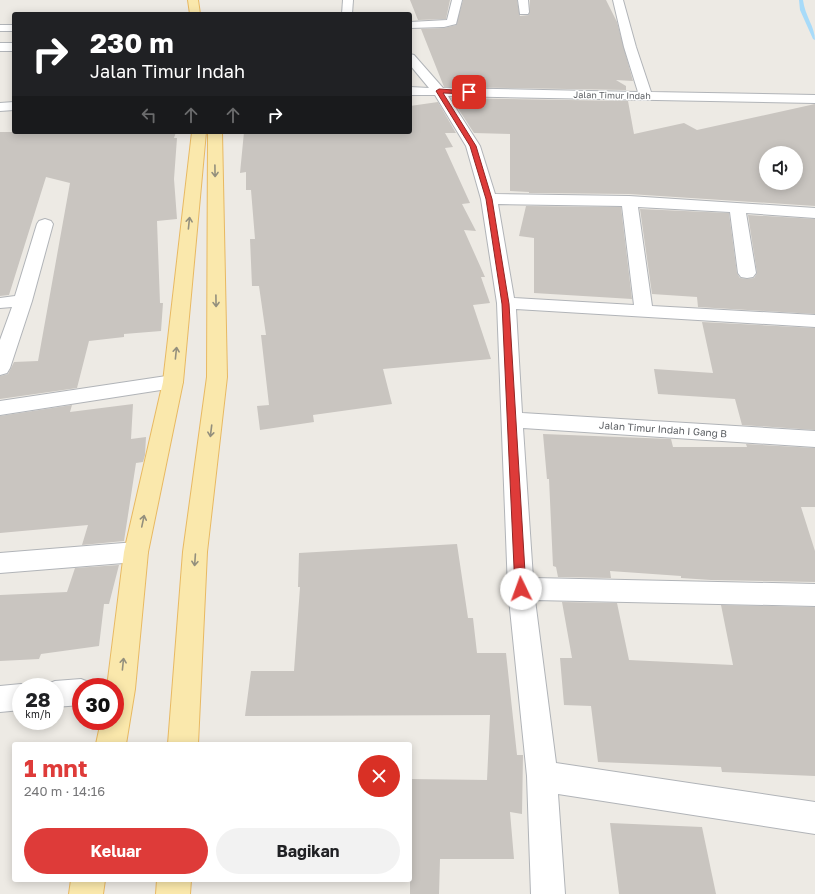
<!DOCTYPE html>
<html lang="id">
<meta charset="utf-8">
<style>
body{margin:0;font-family:"Golos Text",sans-serif;background:#f2f2f2;color:#202124;height:100vh;display:flex;flex-direction:column;font-size:15px;white-space:nowrap}
*{box-sizing:border-box;margin:0}
p{font-size:13px;color:#757577}
.icon{flex:none;width:22px;height:22px;fill:none;stroke:currentColor;stroke-width:2;stroke-linecap:round;stroke-linejoin:round}
.map{position:relative;flex:1;overflow:hidden}
.sheet{position:absolute;left:12px;top:742px;width:400px;height:140px;display:flex;flex-direction:column;background:#fff;border-radius:4px;box-shadow:0 2px 10px #0003}
.sheet>*{flex:none}
.guide{position:absolute;left:12px;top:12px;width:400px;height:122px;border-radius:4px;box-shadow:0 2px 10px #0003;background:#202124;color:#fff;overflow:hidden}
.buttons{position:absolute;left:759px;top:146px;display:grid;gap:8px}
.buttons a{display:grid;place-items:center;width:44px;height:44px;border-radius:50%;background:#fff;box-shadow:0 2px 10px #0003;font-size:20px}
.speed{position:absolute;left:12px;top:678px;display:flex;gap:8px;font-size:20px;font-weight:700;text-align:center}
.speed>*{display:grid;place-content:center;width:52px;height:52px;border-radius:50%;background:#fff;box-shadow:0 2px 10px #0003;line-height:1}
.speed small{font-size:10px;font-weight:400}
.speed .limit{border:6px solid #d22;background:#fff;color:#111}
.pin{position:absolute;display:grid;place-items:center;width:34px;height:34px;color:#fff;margin:-17px;border-radius:8px;box-shadow:0 2px 6px #0006}
.me{position:absolute;width:44px;margin:-22px;rotate:357deg;stroke-linejoin:round;filter:drop-shadow(0 0 3px #0008)}
.turn{display:flex;align-items:center;gap:14px;height:84px;padding:0 12px;font-size:18px}
.turn .icon{width:52px;height:52px;stroke-width:2.5}
.turn b{display:block;font-size:28px;line-height:34px}
.lanes{display:flex;align-items:center;height:38px;padding:0 12px;background:#0003;justify-content:center;gap:20px;direction:ltr}
.lanes .off{opacity:.35}
.round{display:grid;place-items:center;flex:none;width:42px;height:42px;border-radius:21px;background:#f2f2f2}
.overview{display:flex;align-items:center;justify-content:space-between;height:68px;padding:0 12px}
h1{font-size:24px;font-weight:700;line-height:30px;color:#de3b39}
.action{display:flex;gap:8px;margin-top:auto;padding:8px 12px}
.action a{flex:1;height:46px;border-radius:24px;background:#de3b39;color:#fff;font-size:16px;font-weight:700;line-height:46px;text-align:center}
.action a+a{background:#f2f2f2;color:#202124}
.map>svg:first-child{display:block}
</style>
<div class="map">
<svg width="815" height="894" viewBox="0 0 815 894">
<rect width="100%" height="100%" fill="#edeae4"/>
<g fill="none" stroke-linecap="round" stroke-linejoin="round">
<path fill="#a8dbf9" fill-rule="evenodd" d="M799 0H803C805 16 815 27 815 40L813 39 800 10Z"/>
</g>
<g fill="#c9c5c0" fill-rule="evenodd">
<path d="M410 0H450L446 19 418 20Z"/>
<path d="M463 0H517L520 16 529 15 530 0H606L617 22 633 81 616 80 626 86V90L444 87 421 29 444 28 456 25Z"/>
<path d="M451 98 628 101 634 134 684 123 697 130 815 104V206L629 194 529 193V192L510 191V134L474 133ZM766 153H796V183H766Z"/>
<path d="M438 102 456 133H445L453 147 445 148 470 203 462 204 476 231 464 230 485 277H481L490 303 473 305 491 359 383 369 392 404 313 415 314 422 260 430 257 406 269 405 261 335H266L259 286H252L250 239H255L251 190H246V172L240 173 244 132H410V106Z"/>
<path d="M0 132H176L174 138H177L174 179 177 219 157 221 160 303H163L161 331 124 334V337L89 341 77 388 0 399V376L8 374 14 362 38 361 70 183 46 177 9 295 0 296Z"/>
<path d="M526 206 621 207 632 299 534 293V238L519 236Z"/>
<path d="M640 209 729 213 737 273 740 278 747 279 754 278 757 273 748 215 815 219V314L698 307 697 297 652 294Z"/>
<path d="M702 322 815 328V430L742 425 735 399 658 394 654 369 713 373Z"/>
<path d="M133 404 131 439 146 437 145 455 143 462 136 463 124 541 82 545 88 525 0 533V416L72 405 70 412Z"/>
<path d="M543 434 671 439 673 447H747L746 444 815 448V507H801L815 551V582L711 580 681 578V576L610 571 611 578 558 577 556 567 553 566 549 479H547Z"/>
<path d="M457 544 468 618H473L477 653H506L517 755H523L522 814 510 812 514 859H440L439 894H410V779L487 780 490 715 245 716 251 671H294L300 587H298L299 553Z"/>
<path d="M119 565 109 604H104L99 646 41 654 39 659 0 661V595L67 592 75 568Z"/>
<path d="M562 602 617 603 629 660 733 665 721 605 815 607V776L722 772 721 767 598 762 591 706 564 705 560 658H572Z"/>
<path d="M610 823 702 827 716 894H619Z"/>
</g>
<g fill="none" stroke-linecap="round" stroke-linejoin="round">
<g stroke="#b1b4b8" stroke-width="2">
<g id="minor">
<path d="M343 0H353L352 14H342Z"/>
<path d="M452 0H462L456 24 444 27 410 28V22L447 20Z"/>
<path d="M518 0H528L529 12 528 14H520Z"/>
<path d="M613 0H623L636 47 651 92 815 95V103L448 96 480 146 495 194 629 196 815 208V218L746 213 756 273 753 277 747 278 741 277 738 273 730 212 638 207 652 306 815 315V327L516 309 522 413 815 431V447L523 428 533 578 815 584V606L535 600 556 763 815 802V834L558 794 565 894H531L527 776 508 589 497 303 481 199 466 146 435 95H410V87L429 88 410 65V54L414 55 443 88 638 92 624 47ZM498 204 622 206 634 305 514 298Z"/>
<rect x="0" y="25" width="14" height="6"/>
<rect x="0" y="43" width="14" height="8"/>
<path d="M14 102V110L0 111V103Z"/>
<path d="M45 219 51 221 53 224 32 301 10 368 7 373 0 375V340L12 307 0 308V298L15 296 37 224 39 221Z"/>
<path d="M173 375 180 377 183 382 180 387 0 415V401Z"/>
<path d="M136 542 145 545 148 552 145 559 136 562 0 573V553Z"/>
<path d="M81 679 91 683 93 687H81V705L55 707V687H44L45 685 55 681Z"/>
<path d="M21 684 29 687H21V710L0 712V686Z"/>
</g>
</g>
<g stroke="#e8b962" stroke-width="2">
<g id="major">
<path d="M188 0H198L200 14H190Z"/>
<path d="M192 132H206L183 382 148 552 135 689 126 744H96L101 721H115V687H107L124 552 163 382Z"/>
<path d="M208 132H222L227 377 207 552 198 744H168L183 552 207 377Z"/>
<path d="M71 880H105L103 894H69Z"/>
<path d="M157 880H191L190 894H156Z"/>
</g>
</g>
<use href="#minor" fill="#fff" fill-rule="evenodd"/>
<use href="#major" fill="#fae8ac" fill-rule="evenodd"/>
</g>
<defs><path id="oneway-shaft" d="M-6 0H5M1.5-3L5.5 0L1.5 3" fill="none" stroke-width="1.6" stroke-linecap="round" stroke-linejoin="round"/></defs>
<g stroke="#938f7d">
<use href="#oneway-shaft" transform="translate(215 171) rotate(89)"/>
<use href="#oneway-shaft" transform="translate(189 223) rotate(-84)"/>
<use href="#oneway-shaft" transform="translate(216 301) rotate(89)"/>
<use href="#oneway-shaft" transform="translate(176 353) rotate(-84)"/>
<use href="#oneway-shaft" transform="translate(211 431) rotate(97)"/>
<use href="#oneway-shaft" transform="translate(143 521) rotate(-78)"/>
<use href="#oneway-shaft" transform="translate(195 560) rotate(94)"/>
<use href="#oneway-shaft" transform="translate(123 664) rotate(-84)"/>
</g>
<path fill="#de3b39" stroke="#902625" d="M439 89 469 91 472 92 469 94 443 93 476 146 492 199 509 304 526 589 525 592 521 594 517 592 515 589 502 304 486 199 470 146 436 91Z"/>
<g text-anchor="middle" dominant-baseline="central" stroke-width="3" stroke-linejoin="round" paint-order="stroke">
<g font-size="9" fill="#5c5f63" stroke="#fff">
<text transform="translate(612 95) rotate(1)">Jalan Timur Indah</text>
</g>
<g font-size="10" fill="#5c5f63" stroke="#fff">
<text transform="translate(663 429) rotate(4)">Jalan Timur Indah I Gang B</text>
</g>
</g>
</svg>
<div class="buttons">
<a><svg class="icon" aria-label="sound" viewBox="0 0 24 24"><path d="M4 9h4l5-4v14l-5-4H4zM17 9q2 3 0 6"/></svg></a>
</div>
<div class="speed"><div>28<small>km/h</small></div><div class="limit">30</div></div>
<div class="pin" style="left:469px;top:92px;background:#d93025"><svg class="icon" aria-label="arrive" viewBox="0 0 24 24"><path d="M6 21V4h12l-3 4 3 4H6"/></svg></div>
<svg class="me" style="left:521px;top:589px" viewBox="-20 -20 40 40"><circle r="19" fill="#fff"/><path d="M0-13L10 11 0 6-10 11z" fill="#de3b39"/></svg>
<div class="guide">
<div class="turn"><svg class="icon" aria-label="right" viewBox="0 0 24 24"><path d="M7 20v-9h11M14 6l5 5-5 5"/></svg><div><b>230 m</b>Jalan Timur Indah</div></div>
<div class="lanes"><svg class="icon off" aria-label="left" viewBox="0 0 24 24"><path d="M17 20v-9H6M10 6l-5 5 5 5"/></svg><svg class="icon off" aria-label="ahead" viewBox="0 0 24 24"><path d="M12 20V5M6 11l6-6 6 6"/></svg><svg class="icon off" aria-label="ahead" viewBox="0 0 24 24"><path d="M12 20V5M6 11l6-6 6 6"/></svg><svg class="icon" aria-label="right" viewBox="0 0 24 24"><path d="M7 20v-9h11M14 6l5 5-5 5"/></svg></div>
</div>
<section class="sheet">
<div class="overview"><div><h1>1 mnt</h1><p>240 m · 14:16</p></div><a class="round" style="background:#d93025;color:#fff"><svg class="icon" aria-label="close" viewBox="0 0 24 24"><path d="M6 6l12 12M18 6L6 18"/></svg></a></div>
<div class="action"><a>Keluar</a><a>Bagikan</a></div>
</section>
</div>
